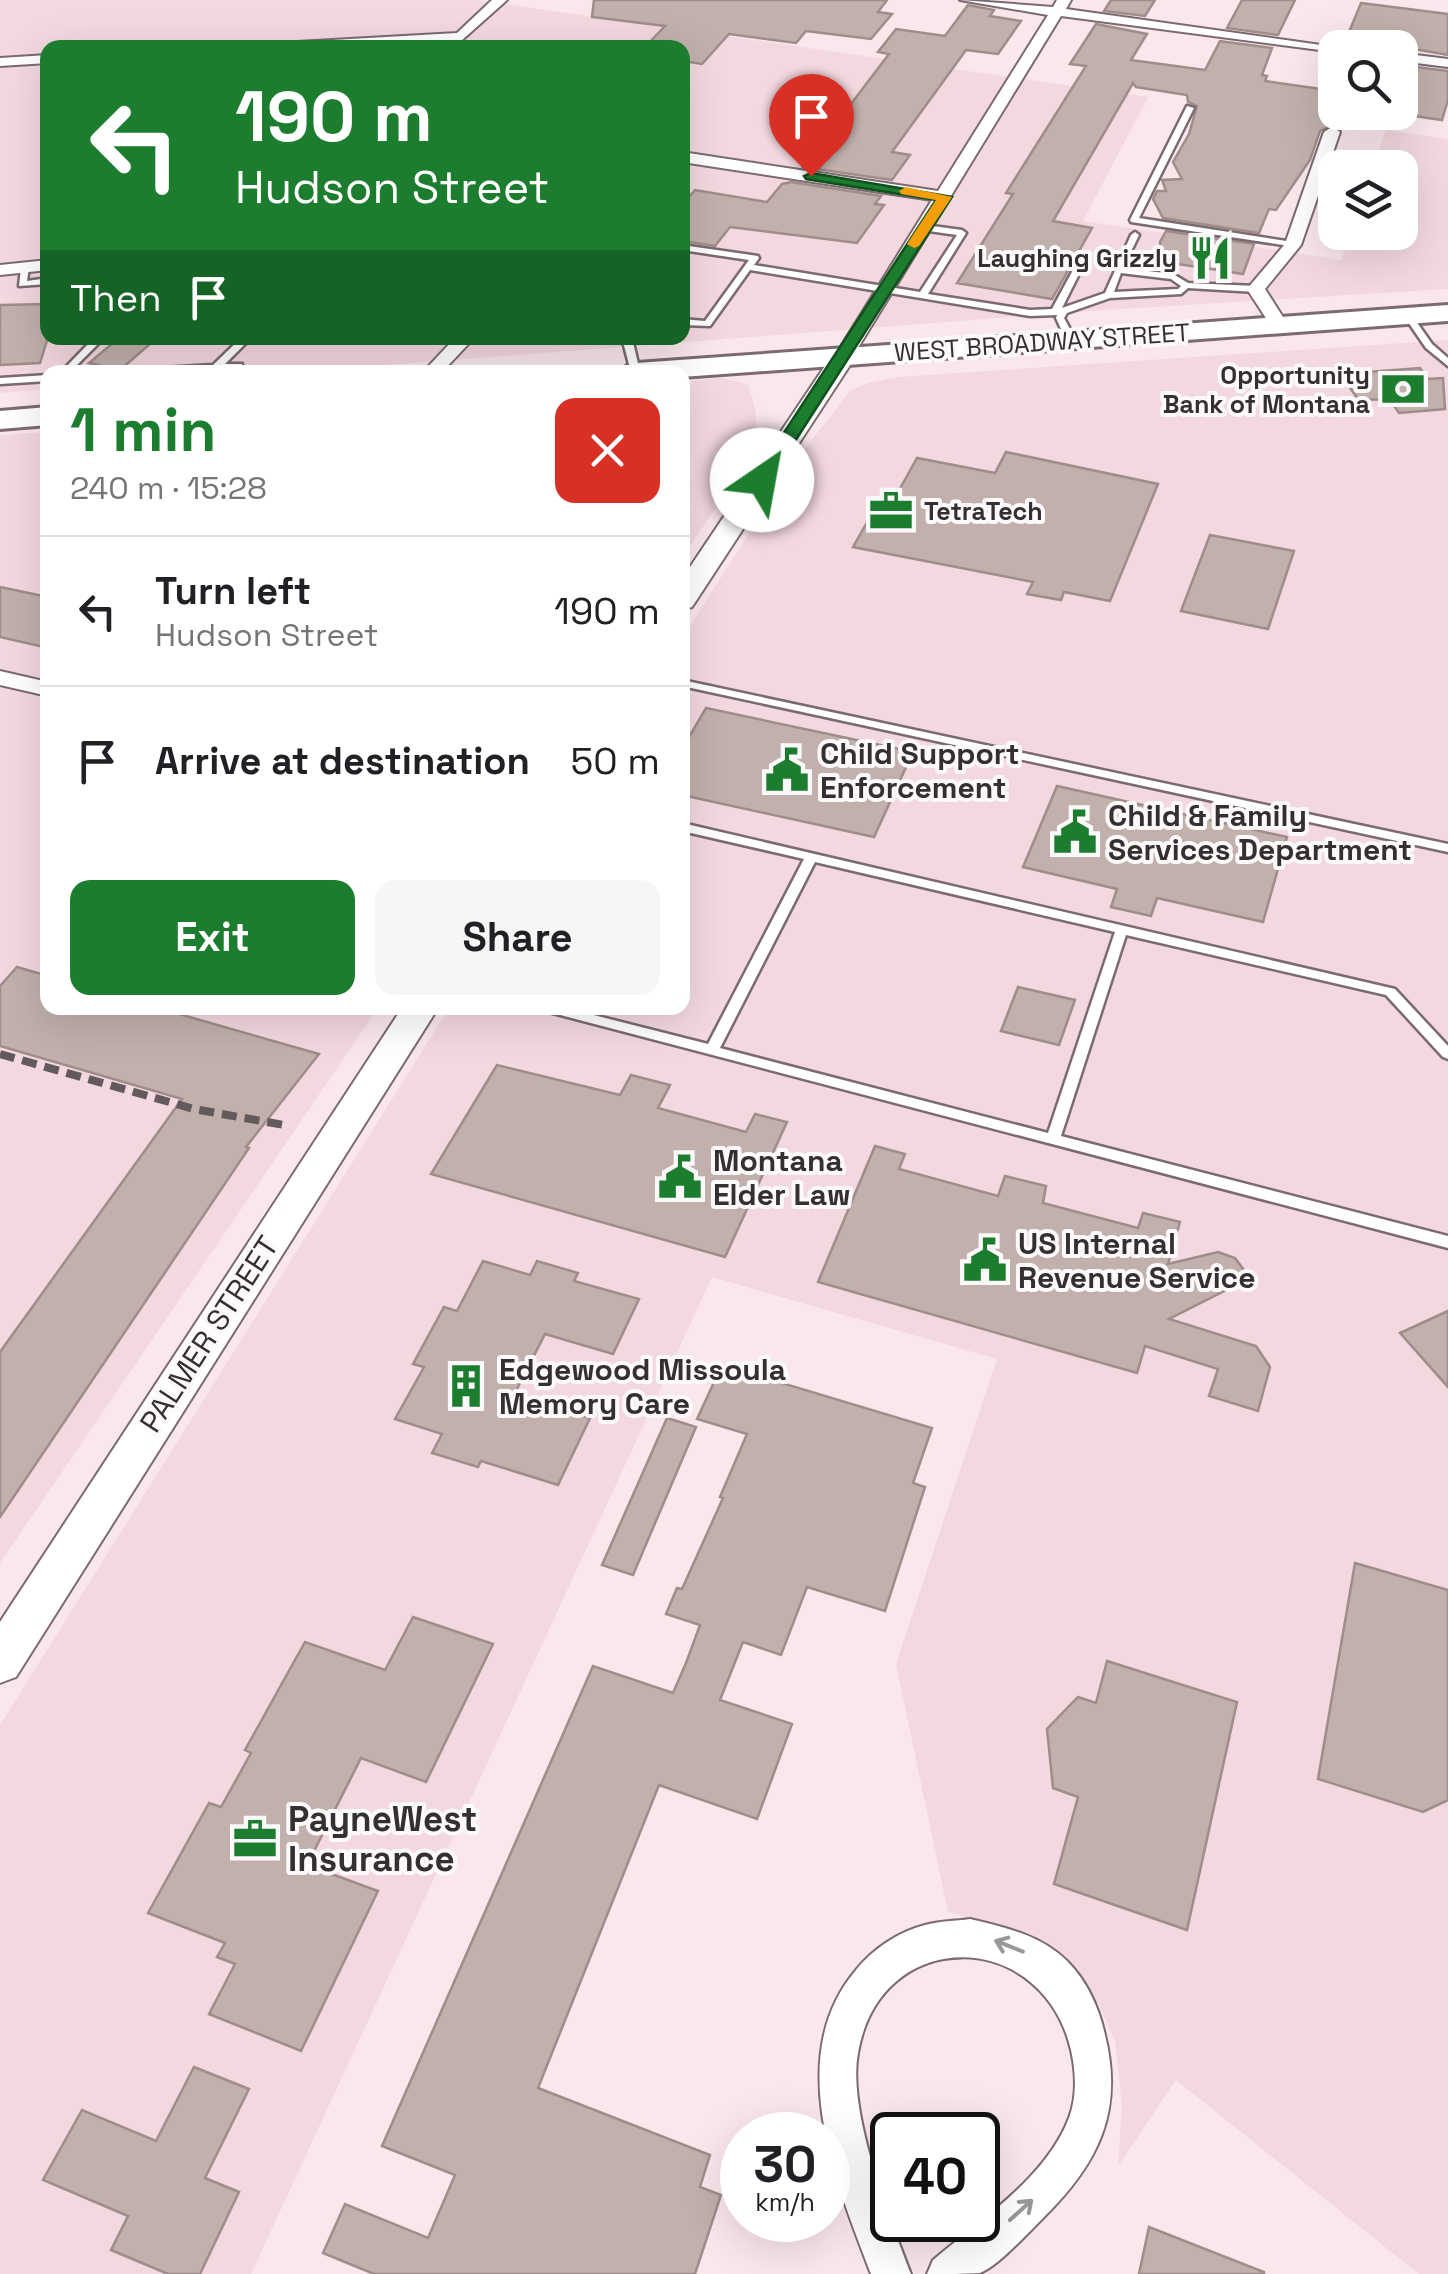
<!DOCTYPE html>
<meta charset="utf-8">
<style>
body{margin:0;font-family:"Space Grotesk",sans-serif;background:#f6f6f6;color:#202124;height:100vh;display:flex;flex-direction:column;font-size:38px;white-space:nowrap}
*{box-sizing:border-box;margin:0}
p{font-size:32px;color:#757577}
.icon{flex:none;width:55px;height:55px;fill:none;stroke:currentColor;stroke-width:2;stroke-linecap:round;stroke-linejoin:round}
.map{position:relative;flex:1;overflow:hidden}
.panel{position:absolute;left:40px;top:365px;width:650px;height:650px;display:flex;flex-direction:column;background:#fff;border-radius:20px;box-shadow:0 10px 40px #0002}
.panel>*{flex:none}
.hud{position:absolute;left:40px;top:40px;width:650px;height:305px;border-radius:20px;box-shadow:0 10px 40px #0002;background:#1c7d2f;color:#fff;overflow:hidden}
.fabs{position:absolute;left:1318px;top:30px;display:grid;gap:20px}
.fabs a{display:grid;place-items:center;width:100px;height:100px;border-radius:20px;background:#fff;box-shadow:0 10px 40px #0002;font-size:50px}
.speed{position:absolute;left:720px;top:2112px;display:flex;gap:20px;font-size:50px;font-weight:700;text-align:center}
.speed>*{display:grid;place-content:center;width:130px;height:130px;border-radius:50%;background:#fff;box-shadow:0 10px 40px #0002;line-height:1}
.speed small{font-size:25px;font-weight:400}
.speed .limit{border:5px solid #111;border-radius:15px;background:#fff;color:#111}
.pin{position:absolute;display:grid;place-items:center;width:85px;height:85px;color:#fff;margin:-102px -42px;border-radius:50% 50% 50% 0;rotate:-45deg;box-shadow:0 0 10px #0007}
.pin .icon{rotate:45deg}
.me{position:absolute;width:110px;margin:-55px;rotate:33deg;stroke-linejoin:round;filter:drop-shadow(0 0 8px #0008)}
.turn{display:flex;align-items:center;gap:35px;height:210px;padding:0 30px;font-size:45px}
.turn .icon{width:130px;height:130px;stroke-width:2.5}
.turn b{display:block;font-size:70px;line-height:85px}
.then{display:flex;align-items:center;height:95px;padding:0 30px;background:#0003;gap:20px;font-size:38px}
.round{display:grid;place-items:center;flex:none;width:105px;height:105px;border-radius:20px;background:#f6f6f6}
.overview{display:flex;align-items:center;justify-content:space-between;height:170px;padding:0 30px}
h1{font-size:60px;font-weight:600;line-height:75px;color:#1c7d2f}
.primary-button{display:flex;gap:20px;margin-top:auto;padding:20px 30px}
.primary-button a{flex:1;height:115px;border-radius:20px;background:#1c7d2f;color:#fff;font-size:40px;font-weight:600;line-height:115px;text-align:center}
.primary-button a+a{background:#f6f6f6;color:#202124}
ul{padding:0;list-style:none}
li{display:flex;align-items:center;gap:30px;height:150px;padding:0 30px;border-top:2px solid #e0e0e0}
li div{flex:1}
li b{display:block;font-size:38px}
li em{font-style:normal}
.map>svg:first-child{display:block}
</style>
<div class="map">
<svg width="1448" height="2274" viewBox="0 0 1448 2274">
<rect width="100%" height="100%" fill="#fae7ec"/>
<g fill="#f3d8df" fill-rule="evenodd">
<path d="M0 0H476L1148 97 1083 221 1341 260 1351 233 1400 232V168L1373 167 1386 130 1448 139V289L1104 310 296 372H48L47 389 0 393ZM48 48H682V338H48Z"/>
<path d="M1448 340V2274H1419L1176 2080 1118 2166 1122 2106 1115 2041 1098 2003 1071 1966 988 1923 948 1912 896 1664 997 1359 712 1277 251 2274H0V1725L449 1008H682L683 637 794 463 851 390 868 383 899 377Z"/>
<path d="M722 378 748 384 755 409 758 445 683 556V381Z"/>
<path d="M47 432 48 1008H378L0 1563V435Z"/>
</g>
<g fill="#c1b0ac" stroke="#9e8d8a" stroke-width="2.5">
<path d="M594 0H887L878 12 892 14 871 39 806 31 796 43 729 34 702 64 682 61V48H644L665 26 592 17Z"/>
<path d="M1111 0H1155L1145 16 1104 11Z"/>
<path d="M1242 0H1295L1278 35 1227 28Z"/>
<path d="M1361 3 1448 14V55L1347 37Z"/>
<path d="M968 5 994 10 990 16 1021 21 998 54 966 50 892 152 910 155 892 180 803 167 889 54 878 52 896 29 945 36Z"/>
<path d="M1096 24 1147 34 1131 60 1205 70 1220 41 1272 48 1262 75 1267 76 1265 81 1335 91V123L1320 131 1310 160 1276 210 1269 209 1259 233 1163 218 1153 199 1157 191H1166L1162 180 1182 179 1173 162 1189 134 1197 106 1188 102 1187 95 1136 87 1133 83 1053 221 1092 228 1052 299 957 283 1013 194 1006 193 1086 66 1070 64Z"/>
<path d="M1400 65 1448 71V100L1442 120 1400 114Z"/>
<path d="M791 182 881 196 875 204 884 205 857 243 730 227 715 246 682 241V205L695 190 767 202 782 184Z"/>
<path d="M1166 231 1254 244 1243 274 1224 271 1164 262 1160 242Z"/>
<path d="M48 304V337L40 363 0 365V305Z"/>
<path d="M119 338H157L120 370 89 363Z"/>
<path d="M1420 368 1427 379 1443 378 1445 409 1399 413 1390 400 1358 399 1340 374Z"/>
<path d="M1006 452 1158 484 1110 601 1064 592 1061 600 1027 594 1033 582 853 547 879 501 892 503 917 458 995 473Z"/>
<path d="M1210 535 1294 551 1268 629 1181 611Z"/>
<path d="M0 587 48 597V648L0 637Z"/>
<path d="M706 708 913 752 874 837 682 795V749Z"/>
<path d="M1057 786 1287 837 1263 922 1157 898 1151 916 1111 907 1117 889 1023 867Z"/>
<path d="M17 967 48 976V1008H158L319 1054 246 1147 249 1148 0 1517V1352L182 1099 0 1046V986Z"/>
<path d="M1018 987 1075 1000 1059 1045 1001 1031Z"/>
<path d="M497 1065 620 1095 631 1075 670 1085 658 1108 746 1132 755 1114 787 1122 725 1257 431 1174Z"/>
<path d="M875 1146 905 1154 899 1169 998 1196 1005 1176 1046 1186 1043 1203 1138 1228 1143 1213 1180 1222 1168 1264 1218 1252 1235 1258 1244 1270 1238 1284 1169 1319 1256 1346 1270 1367 1258 1411 1209 1396 1218 1369 1145 1346 1137 1373 818 1282Z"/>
<path d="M483 1261 530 1275 537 1261 578 1273 574 1281 639 1299 613 1354 545 1334 514 1395 590 1418 558 1485 481 1461 478 1467 432 1453 442 1434 395 1419 424 1367 413 1364 444 1307 457 1311Z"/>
<path d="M1448 1311V1387L1400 1333Z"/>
<path d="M722 1365 932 1428 913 1483 925 1487 885 1611 807 1587 781 1655 743 1642 720 1700 792 1724 757 1819 659 1785 538 2088 710 2155 700 2187 721 2195 695 2274H374L323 2253 345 2204 428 2238 455 2175 382 2146 593 1666 673 1693 686 1663 700 1625 666 1614 677 1588 682 1589 723 1498 720 1497 747 1434 697 1419Z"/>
<path d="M667 1418 696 1427 633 1575 602 1565Z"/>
<path d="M1355 1563 1448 1590V1800L1423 1812 1318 1779Z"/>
<path d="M413 1617 493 1644 426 1782 361 1758 307 1865 378 1891 301 2051 209 2014 235 1964 217 1957 225 1943 148 1913 209 1803 221 1807 251 1753 245 1750 305 1642 385 1670Z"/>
<path d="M1107 1661 1237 1702 1187 1930 1054 1884 1078 1797 1053 1788 1047 1729 1078 1697 1096 1703Z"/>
<path d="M194 2067 249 2089 205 2178 239 2192 200 2274H168L111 2250 128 2216 43 2180 82 2110 156 2141Z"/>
<path d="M1149 2227 1264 2272V2274H1139Z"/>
</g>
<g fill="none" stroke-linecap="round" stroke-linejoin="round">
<g stroke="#7b6b6f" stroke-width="5">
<g id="lane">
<path d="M1187 106 1194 108 1139 218 1293 242 1296 243V247L1131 222 1130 220Z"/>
<path d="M925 225 962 230 966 233 928 294 1030 310 1052 309 1073 270H1079L1080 272 1062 308 1105 293 1131 235 1135 232 1139 235 1123 268 1173 274 1188 283 1256 286 1260 289 1256 292 1188 288 1181 294 1110 298 1067 313 1064 318 1076 340 1071 343 1066 340 1056 318 1057 315 1030 316 750 270 710 326 682 325V319L705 321 749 260 682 250V245L758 256 759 258 754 265 920 292 957 235 922 230 921 228ZM1121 273 1171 279 1181 286 1178 289 1114 292Z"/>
<path d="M25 265 29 268 27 281 48 278V284L19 286 21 268Z"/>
<path d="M1405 314H1411L1432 344 1448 358V366L1426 348 1404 316Z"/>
<path d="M94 338H104L70 372H61Z"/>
<path d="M241 338H251L225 364H242L243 372H235L234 369 186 372H141L146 369 213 365Z"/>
<path d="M622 338H632L640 372H631Z"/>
<path d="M48 375V381L0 384V378Z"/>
<path d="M682 680 1448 844V852L682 686Z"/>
<path d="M682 823 1395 989 1448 1046V1059L1443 1057 1386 995 1126 935 1061 1136 1448 1236V1248L545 1011 544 1008H566L708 1044 804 859 682 831ZM815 862 1115 932 1048 1133 720 1048Z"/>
</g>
</g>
<g stroke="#7b6b6f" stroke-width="4">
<g id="street">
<path d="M492 0H507L461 41 254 48 261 44 457 33Z"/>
<path d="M960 0 1053 7 1057 0H1071L1066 9 1342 48H1335V52L1061 16 853 356 850 360H838L835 356 932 200 682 162V152L938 191 1048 15Z"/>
<path d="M1400 53 1448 59V67L1400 61Z"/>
<path d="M48 55V63L0 66V58Z"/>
<path d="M1332 127 1340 132 1301 245 1265 289 1288 325 1285 329H1273L1247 289 1285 244 1324 132Z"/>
<path d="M48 260V270L0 275V265Z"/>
<path d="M455 338H474L442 372H423Z"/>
<path d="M0 671 48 682V696L0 685Z"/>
<path d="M970 1919C1004 1927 1041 1935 1067 1961 1087 1981 1099 2008 1105 2035 1124 2112 1098 2164 1043 2218 1028 2233 998 2266 980 2273 967 2274 941 2274 927 2274L933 2260C980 2220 1046 2178 1069 2118 1077 2097 1076 2072 1071 2050 1042 1927 880 1925 858 2053 847 2111 890 2219 911 2274H871C836 2182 783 2056 856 1970 873 1949 898 1932 925 1925 939 1921 956 1921 970 1919Z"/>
</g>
</g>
<g stroke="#7b6b6f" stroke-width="4">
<g id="secondary">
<path d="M844 349 856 356 696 601 692 607 682 610V579L835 351Z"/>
<path d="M402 1008H438L16 1677 0 1683V1622Z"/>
</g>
</g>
<g stroke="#7b6b6f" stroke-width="6">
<g id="primary">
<path d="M1448 305V321L682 377V372H623L627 366 637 363Z"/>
<path d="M48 407V425L0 429V411Z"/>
</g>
</g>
<use href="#lane" fill="#fff" fill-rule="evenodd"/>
<use href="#street" fill="#fff" fill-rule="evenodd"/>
<use href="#secondary" fill="#fff" fill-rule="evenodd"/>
<use href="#primary" fill="#fff" fill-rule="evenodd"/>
<path stroke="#635a5c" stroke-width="8" stroke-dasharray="15 8" stroke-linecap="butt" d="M0 1054 194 1109 284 1125"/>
</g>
<defs><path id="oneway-shaft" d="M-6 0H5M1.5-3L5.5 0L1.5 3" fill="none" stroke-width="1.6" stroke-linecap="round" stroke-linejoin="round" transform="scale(2.5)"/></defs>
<g stroke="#9a9798">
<use href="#oneway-shaft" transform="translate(1009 1946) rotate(-158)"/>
<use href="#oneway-shaft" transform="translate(1021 2210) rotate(-42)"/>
</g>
<path fill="#1c7d2f" stroke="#12511f" stroke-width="2.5" d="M811 173 952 197 770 480 762 485 753 480 936 200 806 179 804 176Z"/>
<path fill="#f59e0b" d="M906 187 952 197 919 246 914 248 907 244 936 200 901 194 899 191Z"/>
<defs>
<g id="restaurant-bare" transform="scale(3.45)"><path d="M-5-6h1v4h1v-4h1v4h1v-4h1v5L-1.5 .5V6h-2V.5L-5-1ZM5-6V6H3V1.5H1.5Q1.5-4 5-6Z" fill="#1c7d2f" stroke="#fcf9fa" stroke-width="2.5" paint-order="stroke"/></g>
<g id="bank-bare" transform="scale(3.45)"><path d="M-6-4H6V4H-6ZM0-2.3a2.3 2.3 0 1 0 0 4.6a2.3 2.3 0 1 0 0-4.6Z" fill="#1c7d2f" stroke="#fcf9fa" stroke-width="2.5" paint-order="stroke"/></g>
<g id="office-bare" transform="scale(3.45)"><path d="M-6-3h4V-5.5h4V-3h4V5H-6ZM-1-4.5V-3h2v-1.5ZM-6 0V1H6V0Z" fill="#1c7d2f" stroke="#fcf9fa" stroke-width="2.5" paint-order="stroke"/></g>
<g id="civic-bare" transform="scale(3.45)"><path d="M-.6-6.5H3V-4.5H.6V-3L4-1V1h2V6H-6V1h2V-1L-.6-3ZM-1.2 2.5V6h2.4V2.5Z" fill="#1c7d2f" stroke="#fcf9fa" stroke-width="2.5" paint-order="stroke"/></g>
<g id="building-bare" transform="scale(3.45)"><path d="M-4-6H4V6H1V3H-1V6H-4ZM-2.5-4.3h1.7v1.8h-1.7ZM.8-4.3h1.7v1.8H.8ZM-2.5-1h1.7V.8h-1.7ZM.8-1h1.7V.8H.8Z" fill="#1c7d2f" stroke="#fcf9fa" stroke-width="2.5" paint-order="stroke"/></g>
</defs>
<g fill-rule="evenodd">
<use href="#restaurant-bare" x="1210" y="258"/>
<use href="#bank-bare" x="1403" y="389"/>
<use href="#office-bare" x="891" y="511"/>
<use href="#civic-bare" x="787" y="770"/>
<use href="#civic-bare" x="1075" y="832"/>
<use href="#civic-bare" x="680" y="1177"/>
<use href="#civic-bare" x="985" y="1260"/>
<use href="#building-bare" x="466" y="1386"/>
<use href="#office-bare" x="255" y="1839"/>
</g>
<g text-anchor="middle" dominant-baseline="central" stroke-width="8" stroke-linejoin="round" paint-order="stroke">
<g font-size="25" font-weight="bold" fill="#362f30" stroke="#fcf9fa" text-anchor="end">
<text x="1177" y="258">Laughing Grizzly</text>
<text x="1370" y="375">Opportunity<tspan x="1370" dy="29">Bank of Montana</tspan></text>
<text x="924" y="511" text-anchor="start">TetraTech</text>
</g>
<g font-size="25" fill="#362f30" stroke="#fcf9fa">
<text transform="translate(1042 342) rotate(-4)">WEST BROADWAY STREET</text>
</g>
<g font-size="30" font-weight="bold" fill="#362f30" stroke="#fcf9fa" text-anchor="start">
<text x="820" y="753">Child Support<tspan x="820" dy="34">Enforcement</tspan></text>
<text x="1108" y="815">Child &amp; Family<tspan x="1108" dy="34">Services Department</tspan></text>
<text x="713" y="1160">Montana<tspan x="713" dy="34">Elder Law</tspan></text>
<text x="1018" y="1243">US Internal<tspan x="1018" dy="34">Revenue Service</tspan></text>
<text x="499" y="1369">Edgewood Missoula<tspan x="499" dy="34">Memory Care</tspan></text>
</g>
<g font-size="30" fill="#362f30" stroke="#fcf9fa">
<text transform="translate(209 1334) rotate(-57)">PALMER STREET</text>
</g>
<g font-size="35" font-weight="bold" fill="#362f30" stroke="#fcf9fa" text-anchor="start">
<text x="288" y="1819">PayneWest<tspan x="288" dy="40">Insurance</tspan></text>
</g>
</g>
</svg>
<div class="fabs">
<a><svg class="icon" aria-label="search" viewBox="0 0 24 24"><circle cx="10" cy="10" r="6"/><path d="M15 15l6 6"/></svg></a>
<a><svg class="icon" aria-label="layers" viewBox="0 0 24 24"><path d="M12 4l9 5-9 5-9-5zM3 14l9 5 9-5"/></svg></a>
</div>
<div class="speed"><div>30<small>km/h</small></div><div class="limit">40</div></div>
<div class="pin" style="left:811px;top:176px;background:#d93025"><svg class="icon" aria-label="arrive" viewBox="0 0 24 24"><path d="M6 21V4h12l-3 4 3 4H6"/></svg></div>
<svg class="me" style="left:762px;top:480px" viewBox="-20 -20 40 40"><circle r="19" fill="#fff"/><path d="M0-13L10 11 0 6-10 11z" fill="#1c7d2f"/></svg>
<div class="hud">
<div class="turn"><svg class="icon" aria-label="left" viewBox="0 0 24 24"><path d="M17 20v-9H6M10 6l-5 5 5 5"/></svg><div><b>190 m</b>Hudson Street</div></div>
<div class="then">Then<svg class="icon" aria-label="arrive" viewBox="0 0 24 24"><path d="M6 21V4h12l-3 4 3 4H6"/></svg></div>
</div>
<section class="panel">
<div class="overview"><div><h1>1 min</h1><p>240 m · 15:28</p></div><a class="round" style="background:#d93025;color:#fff"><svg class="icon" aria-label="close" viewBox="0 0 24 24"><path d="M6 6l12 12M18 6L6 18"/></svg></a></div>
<ul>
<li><svg class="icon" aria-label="left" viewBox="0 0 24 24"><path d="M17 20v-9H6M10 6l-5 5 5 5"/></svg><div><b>Turn left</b><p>Hudson Street</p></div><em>190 m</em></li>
<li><svg class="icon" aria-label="arrive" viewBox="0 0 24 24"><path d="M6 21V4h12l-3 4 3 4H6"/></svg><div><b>Arrive at destination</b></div><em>50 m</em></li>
</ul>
<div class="primary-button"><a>Exit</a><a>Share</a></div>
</section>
</div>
